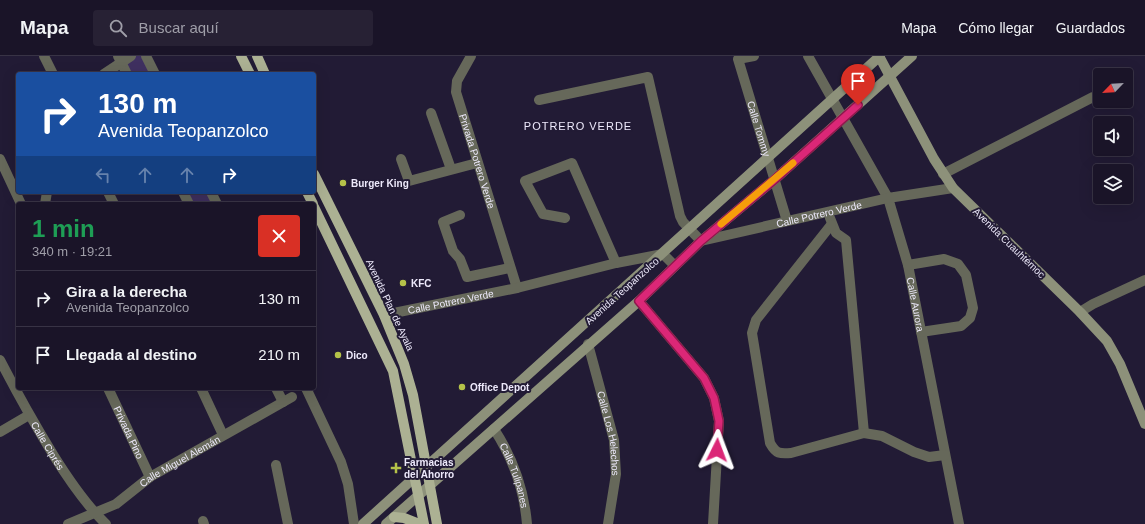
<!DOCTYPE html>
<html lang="es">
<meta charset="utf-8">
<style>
body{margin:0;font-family:Helvetica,sans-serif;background:#272134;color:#f1f3f6;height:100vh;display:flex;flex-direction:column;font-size:15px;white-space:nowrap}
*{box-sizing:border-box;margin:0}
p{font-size:13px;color:#9f9ea8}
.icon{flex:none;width:22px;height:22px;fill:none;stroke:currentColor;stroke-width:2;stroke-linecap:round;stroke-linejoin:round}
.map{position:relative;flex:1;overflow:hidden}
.drawer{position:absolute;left:16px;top:146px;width:300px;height:188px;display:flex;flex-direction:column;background:#1a1428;border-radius:4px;box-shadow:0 4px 16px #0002,0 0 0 1px #383345}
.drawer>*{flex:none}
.banner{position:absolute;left:16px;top:16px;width:300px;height:122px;border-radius:4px;box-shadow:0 4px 16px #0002,0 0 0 1px #383345;background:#1a4fa0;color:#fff;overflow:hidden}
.needle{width:26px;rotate:245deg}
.buttons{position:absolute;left:1093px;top:12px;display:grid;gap:8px}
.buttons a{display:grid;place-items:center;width:40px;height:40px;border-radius:4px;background:#1a1428;box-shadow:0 4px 16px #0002,0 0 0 1px #383345;font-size:20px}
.pin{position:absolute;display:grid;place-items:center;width:34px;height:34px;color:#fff;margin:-41px -17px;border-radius:50% 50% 50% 0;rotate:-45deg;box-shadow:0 0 4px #0007}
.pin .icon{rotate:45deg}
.me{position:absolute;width:44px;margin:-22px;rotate:3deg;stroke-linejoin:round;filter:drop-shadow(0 0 3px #0008)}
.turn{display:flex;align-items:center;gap:14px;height:84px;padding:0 16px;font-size:18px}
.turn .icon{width:52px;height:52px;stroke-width:2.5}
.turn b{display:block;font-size:28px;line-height:34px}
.lanes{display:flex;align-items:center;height:38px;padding:0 16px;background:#0003;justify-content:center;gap:20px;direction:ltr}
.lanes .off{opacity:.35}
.round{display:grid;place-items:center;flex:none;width:42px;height:42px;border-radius:4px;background:#272134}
.overview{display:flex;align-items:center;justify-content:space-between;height:68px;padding:0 16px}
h1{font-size:24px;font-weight:700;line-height:30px;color:#1e9e55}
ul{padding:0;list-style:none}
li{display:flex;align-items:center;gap:12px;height:56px;padding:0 16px;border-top:1px solid #383345}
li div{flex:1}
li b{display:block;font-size:15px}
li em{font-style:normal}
header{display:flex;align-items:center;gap:24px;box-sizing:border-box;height:56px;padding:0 20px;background:#1a1428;border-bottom:1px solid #383345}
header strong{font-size:19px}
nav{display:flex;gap:22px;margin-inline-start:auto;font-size:14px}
.search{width:280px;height:36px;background:#272134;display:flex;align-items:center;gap:10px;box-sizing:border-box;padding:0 14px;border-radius:4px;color:#9f9ea8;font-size:15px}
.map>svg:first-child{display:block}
</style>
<header>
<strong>Mapa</strong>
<div class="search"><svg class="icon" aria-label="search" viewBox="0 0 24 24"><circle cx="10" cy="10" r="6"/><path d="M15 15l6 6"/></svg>Buscar aquí</div>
<nav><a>Mapa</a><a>Cómo llegar</a><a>Guardados</a></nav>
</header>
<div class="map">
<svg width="1145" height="468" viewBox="0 0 1145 468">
<rect width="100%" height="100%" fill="#221b35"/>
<g fill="#3f3060">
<path d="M118 0H146L155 18H127Z"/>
<path d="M183 136H211L217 148H189Z"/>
</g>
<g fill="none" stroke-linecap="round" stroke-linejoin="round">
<g stroke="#66685a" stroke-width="10">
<path d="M44 0 53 18"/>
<path d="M118 0 127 18"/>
<path d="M146 0 155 18"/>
<path id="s1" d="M471 0 457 25 456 36 517 232"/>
<path id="s2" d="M754 0 738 3 787 165"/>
<path id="s3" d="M808 0 888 142 908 209 959 468"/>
<path d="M104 18 131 0"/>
<path id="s4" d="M539 44 648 21 680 160 683 166 701 185 888 142 953 132"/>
<path d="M431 57 451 113"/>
<path d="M0 103 21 148"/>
<path d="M401 103 409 125 477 107"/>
<path d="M943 118 1093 41"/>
<path d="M108 136 114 148"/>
<path d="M183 136 189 148"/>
<path d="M211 136 217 148"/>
<path d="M45 148 47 136"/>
<path d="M460 159 443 166 453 195 460 203 467 221 510 212"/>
<path d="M565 162 543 158 525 125 572 107 616 207"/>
<path d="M830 162 836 177 846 184 864 377"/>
<path d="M831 169 756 264 752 277 770 387C776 398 780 398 791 397L864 377 882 380 914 396 929 401 945 399"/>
<path d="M908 209 944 203 958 208 966 219 973 252 970 262 961 270 921 276"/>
<path d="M639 245 704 322 714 342 719 365 713 468"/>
<path d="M1080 256 1093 248 1145 224"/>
<path id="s5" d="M384 259 517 232 616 207 663 198 675 210"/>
<path id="s6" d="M588 288 614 384 616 418 608 468"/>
<path id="s7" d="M0 304C17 337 35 369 54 400 69 424 85 448 106 468"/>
<path id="s8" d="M108 332 150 421"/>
<path d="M201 332 223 379"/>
<path d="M276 332 283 346"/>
<path d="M306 332 341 406 348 428 354 468"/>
<path id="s9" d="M494 373C513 402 524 433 527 468"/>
<path d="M0 376 29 359"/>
<path d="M276 409 288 468"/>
<path d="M203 465 204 468"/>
<path id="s10" d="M68 468 116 448 150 421 292 341"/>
</g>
<g stroke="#8d917a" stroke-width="10">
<path d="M879 0 934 103 953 132 1080 256 1107 285 1120 308 1145 368"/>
<path d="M363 468 880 0"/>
<path d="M386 468 639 245 701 185 774 124 912 0"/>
</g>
<g stroke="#acb193" stroke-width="10">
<path d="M241 0 250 18"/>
<path d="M257 0 265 18"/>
<path d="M314 118 384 259 404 308 413 339 437 468"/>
<path d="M307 136 313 148"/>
<path d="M314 151 393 315 424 468"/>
<path d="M394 461 404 462 419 468"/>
</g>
</g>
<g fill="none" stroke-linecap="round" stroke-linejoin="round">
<g stroke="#8e194d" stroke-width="10">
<path id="route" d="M717 394 719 365 714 342 704 322 639 245 701 185 774 124 858 49"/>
</g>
<use href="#route" stroke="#db2777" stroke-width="7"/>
<path stroke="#f59e0b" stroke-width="7" d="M721 168 793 107"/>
</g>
<g fill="#b5c249" stroke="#221b35" stroke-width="1.5">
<circle cx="343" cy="127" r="4"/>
<circle cx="403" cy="227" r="4"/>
<circle cx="338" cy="299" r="4"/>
<circle cx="462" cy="331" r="4"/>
<path d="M394 406h4v4h4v4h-4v4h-4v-4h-4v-4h4z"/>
</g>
<g text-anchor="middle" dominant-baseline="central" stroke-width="4" stroke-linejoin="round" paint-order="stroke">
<g font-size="10" fill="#ede9fb" stroke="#221b35">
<text stroke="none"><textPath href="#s2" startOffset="89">Calle Tommy</textPath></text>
<text stroke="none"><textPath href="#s1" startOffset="112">Privada Potrero Verde</textPath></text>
<text stroke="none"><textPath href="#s4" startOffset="408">Calle Potrero Verde</textPath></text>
<text transform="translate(1009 187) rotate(44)">Avenida Cuauhtémoc</text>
<text transform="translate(622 235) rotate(-42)">Avenida Teopanzolco</text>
<text stroke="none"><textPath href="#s5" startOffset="68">Calle Potrero Verde</textPath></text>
<text stroke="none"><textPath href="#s3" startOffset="273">Calle Aurora</textPath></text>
<text transform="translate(390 249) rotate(65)">Avenida Plan de Ayala</text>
<text stroke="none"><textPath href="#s8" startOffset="49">Privada Pino</textPath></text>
<text stroke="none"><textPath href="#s6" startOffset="92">Calle Los Helechos</textPath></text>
<text stroke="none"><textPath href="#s7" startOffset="98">Calle Ciprés</textPath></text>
<text stroke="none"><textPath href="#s10" startOffset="129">Calle Miguel Alemán</textPath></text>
<text stroke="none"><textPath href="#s9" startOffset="51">Calle Tulipanes</textPath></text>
</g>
<g font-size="10" font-weight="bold" fill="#ede9fb" stroke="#221b35" text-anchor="start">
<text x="351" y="127">Burger King</text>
<text x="411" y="227">KFC</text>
<text x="346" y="299">Dico</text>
<text x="470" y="331">Office Depot</text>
<text x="404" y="406">Farmacias<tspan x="404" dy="12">del Ahorro</tspan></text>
</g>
<g font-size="11" letter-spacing="1" fill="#ede9fb" stroke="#221b35">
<text x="578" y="70">POTRERO VERDE</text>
</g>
</g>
</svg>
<div class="buttons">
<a><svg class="needle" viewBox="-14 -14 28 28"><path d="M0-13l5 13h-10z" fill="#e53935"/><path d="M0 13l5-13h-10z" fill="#9f9ea8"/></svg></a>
<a><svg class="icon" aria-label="sound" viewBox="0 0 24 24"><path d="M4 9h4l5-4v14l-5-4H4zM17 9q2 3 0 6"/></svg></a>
<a><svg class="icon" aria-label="layers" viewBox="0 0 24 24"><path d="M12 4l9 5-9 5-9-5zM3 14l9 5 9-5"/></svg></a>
</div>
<div class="pin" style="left:858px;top:49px;background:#d93025"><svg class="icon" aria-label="arrive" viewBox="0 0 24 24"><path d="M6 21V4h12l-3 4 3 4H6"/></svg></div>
<svg class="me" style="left:717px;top:394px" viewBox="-20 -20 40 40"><path d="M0-17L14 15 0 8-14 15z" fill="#db2777" stroke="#fff" stroke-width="4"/></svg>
<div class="banner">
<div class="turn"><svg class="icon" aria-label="right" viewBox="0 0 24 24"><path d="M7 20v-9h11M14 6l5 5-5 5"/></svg><div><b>130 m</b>Avenida Teopanzolco</div></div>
<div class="lanes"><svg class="icon off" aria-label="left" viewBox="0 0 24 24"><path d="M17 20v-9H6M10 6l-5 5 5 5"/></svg><svg class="icon off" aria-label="ahead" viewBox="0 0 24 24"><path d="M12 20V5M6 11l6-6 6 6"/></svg><svg class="icon off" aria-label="ahead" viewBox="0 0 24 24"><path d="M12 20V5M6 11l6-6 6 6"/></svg><svg class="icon" aria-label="right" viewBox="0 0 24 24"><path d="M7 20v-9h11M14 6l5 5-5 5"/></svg></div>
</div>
<section class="drawer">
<div class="overview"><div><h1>1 min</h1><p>340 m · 19:21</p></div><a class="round" style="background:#d93025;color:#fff"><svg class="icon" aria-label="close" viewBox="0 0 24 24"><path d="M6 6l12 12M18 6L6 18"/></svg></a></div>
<ul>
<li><svg class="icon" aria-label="right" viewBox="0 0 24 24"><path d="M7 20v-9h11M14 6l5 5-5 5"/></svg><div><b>Gira a la derecha</b><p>Avenida Teopanzolco</p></div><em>130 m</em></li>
<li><svg class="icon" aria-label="arrive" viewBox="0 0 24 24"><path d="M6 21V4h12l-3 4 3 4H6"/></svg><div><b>Llegada al destino</b></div><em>210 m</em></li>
</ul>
</section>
</div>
